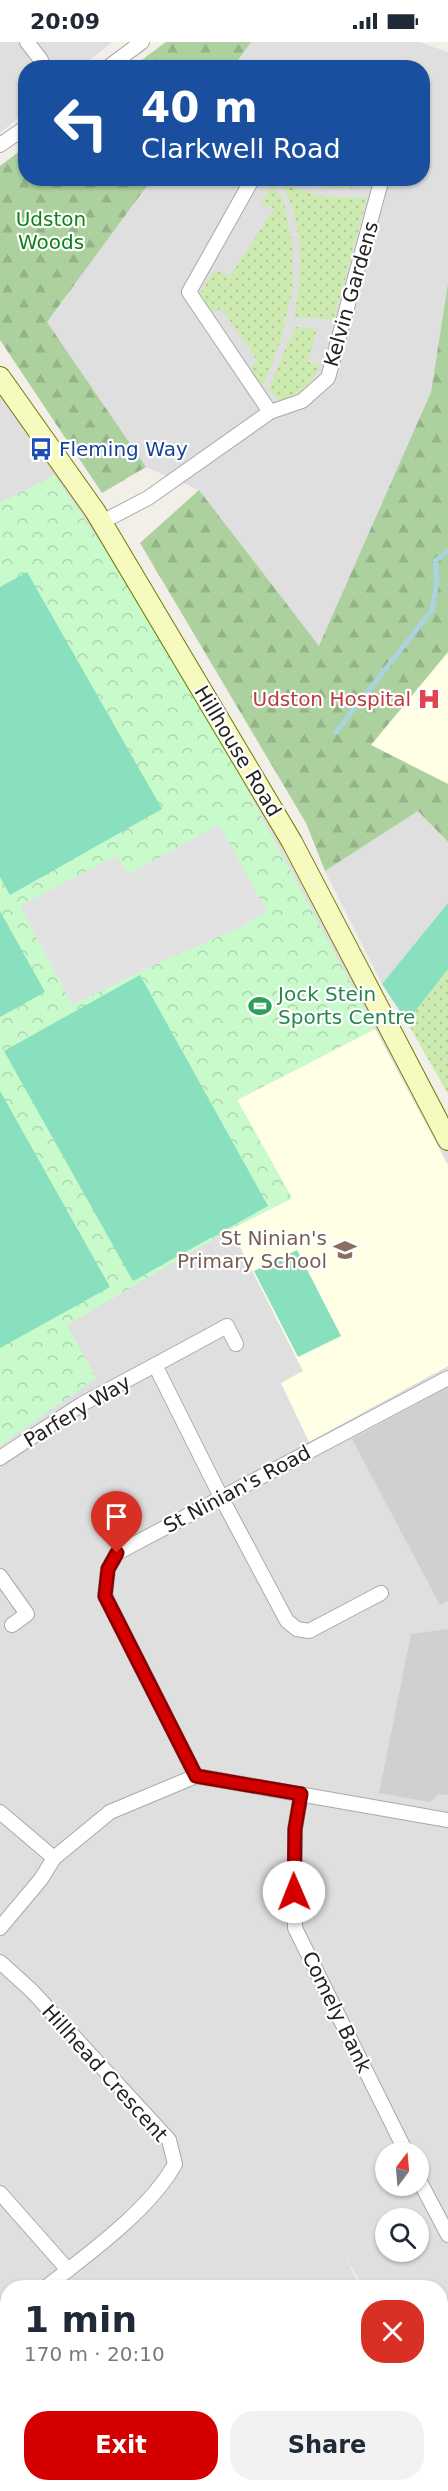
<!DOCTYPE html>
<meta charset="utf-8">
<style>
body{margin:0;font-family:"DejaVu Sans",sans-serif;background:#f2f2f3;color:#1f2937;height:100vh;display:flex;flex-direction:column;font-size:22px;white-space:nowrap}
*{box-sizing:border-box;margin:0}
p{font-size:20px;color:#747a83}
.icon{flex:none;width:33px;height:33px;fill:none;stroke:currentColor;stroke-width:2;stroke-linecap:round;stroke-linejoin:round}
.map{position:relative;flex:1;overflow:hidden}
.sheet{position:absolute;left:0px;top:2238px;width:448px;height:212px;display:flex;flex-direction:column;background:#fff;border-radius:24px 24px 0 0;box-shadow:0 2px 4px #0004}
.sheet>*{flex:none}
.top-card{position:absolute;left:18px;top:18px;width:412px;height:126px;border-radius:24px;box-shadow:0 2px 4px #0004;background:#1a4fa0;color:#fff;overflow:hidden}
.needle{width:39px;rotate:16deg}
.controls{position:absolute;left:375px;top:2100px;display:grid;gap:12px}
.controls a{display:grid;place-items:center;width:54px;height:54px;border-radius:50%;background:#fff;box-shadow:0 2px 4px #0004;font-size:30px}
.pin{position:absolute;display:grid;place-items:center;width:51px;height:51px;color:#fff;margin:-62px -26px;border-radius:50% 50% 50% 0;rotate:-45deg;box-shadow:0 0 6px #0007}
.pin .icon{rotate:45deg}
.me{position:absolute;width:66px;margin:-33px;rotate:359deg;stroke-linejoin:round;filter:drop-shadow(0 0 4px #0008)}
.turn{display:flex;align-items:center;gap:21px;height:126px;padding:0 24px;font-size:27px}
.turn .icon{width:78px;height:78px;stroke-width:2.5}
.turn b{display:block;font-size:42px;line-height:51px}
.round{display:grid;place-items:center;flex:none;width:63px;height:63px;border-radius:24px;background:#f2f2f3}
.head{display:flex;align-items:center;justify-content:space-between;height:102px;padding:0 24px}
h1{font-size:36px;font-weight:700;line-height:45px}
.button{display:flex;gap:12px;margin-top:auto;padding:12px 24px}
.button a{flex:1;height:69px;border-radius:24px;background:#d40000;color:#fff;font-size:24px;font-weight:700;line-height:69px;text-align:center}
.button a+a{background:#f2f2f3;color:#1f2937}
.status{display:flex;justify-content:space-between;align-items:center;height:42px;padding:0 30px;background:#fff;direction:ltr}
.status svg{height:16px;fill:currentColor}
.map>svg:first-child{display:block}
</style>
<div class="status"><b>20:09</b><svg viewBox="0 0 49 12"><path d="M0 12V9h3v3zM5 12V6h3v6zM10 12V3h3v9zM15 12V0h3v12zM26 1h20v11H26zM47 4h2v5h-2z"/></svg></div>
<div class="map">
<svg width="448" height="2449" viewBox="0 0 448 2449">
<defs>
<pattern id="grass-dots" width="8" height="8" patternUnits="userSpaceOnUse" patternTransform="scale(1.5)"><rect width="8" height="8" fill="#cdebb0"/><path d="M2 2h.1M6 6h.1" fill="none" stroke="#b0c997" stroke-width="1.8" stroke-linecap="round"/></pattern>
<pattern id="forest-firs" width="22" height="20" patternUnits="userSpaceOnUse" patternTransform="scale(1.5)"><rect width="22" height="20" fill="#add19e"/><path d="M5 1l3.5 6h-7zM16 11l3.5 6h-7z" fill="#95b388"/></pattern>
<pattern id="park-crowns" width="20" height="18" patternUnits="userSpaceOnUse" patternTransform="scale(1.5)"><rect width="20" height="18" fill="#c8facc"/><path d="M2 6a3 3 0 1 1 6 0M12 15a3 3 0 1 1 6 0" fill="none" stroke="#acd6af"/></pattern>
</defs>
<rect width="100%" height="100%" fill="#f2efe9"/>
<g fill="#e0dfdf" fill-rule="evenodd">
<path d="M0 0H112L81 25 26 26 25 70 0 91Z"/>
<path d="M251 0H419L448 10V241L431 350 319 605 199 448 146 425 47 280 152 137 423 136V26L233 25Z"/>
<path d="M0 335 107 485 381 985 448 1098V2401L441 2387V2246L363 2245 345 2214 360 2245 8 2246V2442H441V2415L448 2429V2449H0ZM386 2110H418V2144H386ZM386 2176H418V2210H386Z"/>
<path d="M418 769 448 800V861L382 942 325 829Z"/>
</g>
<g fill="#ffffe5">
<path d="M448 610V742L371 703Z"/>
<path d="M375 987 448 1123V1324L309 1400 281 1341 303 1329 231 1187 292 1156 237 1058Z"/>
</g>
<g fill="#d0d0d0">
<path d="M448 1345V1559L440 1563 352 1397Z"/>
<path d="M448 1587V1753L438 1752 430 1760 379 1751 411 1592Z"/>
</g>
<g fill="url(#grass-dots)">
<path d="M289 137 359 136V137L355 147 317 144Z"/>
<path d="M273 143 284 160 292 202 293 245 282 295 261 348 247 330 257 318 221 266 212 272 197 256 214 229 231 233 274 166 260 162Z"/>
<path d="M282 143 322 154 367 156 334 278 294 275C303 232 304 182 282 143Z"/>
<path d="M295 285 317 287 308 320 320 323C312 342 301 353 280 358L268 348Z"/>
<path d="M448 927V1052L407 980Z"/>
</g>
<g fill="url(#forest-firs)">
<path d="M166 0H251L233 25H132Z"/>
<path d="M25 105 26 136 152 137 47 280 146 425 102 451 0 298V124Z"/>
<path d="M448 241V610L371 703 448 742V800L418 769 325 829 306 781 140 501 199 448 319 604 431 350Z"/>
</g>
<path fill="url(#park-crowns)" d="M54 433 129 542 191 643 375 987 237 1058 292 1156 231 1187 67 1283 96 1336 0 1404V461Z"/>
<g fill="#88e0be">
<path d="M27 530 162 767 10 853 0 835V545Z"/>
<path d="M448 861V927L407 980 382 942Z"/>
<path d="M0 869 45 950 0 975Z"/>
<path d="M140 933 268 1164 133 1239 4 1009Z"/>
<path d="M0 1049 110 1245 0 1306Z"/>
<path d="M297 1208 341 1294 298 1315 254 1229Z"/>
</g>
<path fill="#e2e2e2" d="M219 783 267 869 241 885 167 917 72 963 20 864 116 814 128 832Z"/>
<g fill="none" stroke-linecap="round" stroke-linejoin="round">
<path stroke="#aad3df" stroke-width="5" d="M336 690 432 568 437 538 435 519 448 509"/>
<g stroke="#a9a9a9" stroke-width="16">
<g id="street">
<path d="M27 0 41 18"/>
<path d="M107 26 142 0"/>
<path d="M0 103 26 85"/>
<path d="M253 136 189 250 270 370"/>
<path d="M102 480 148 456 270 370 302 359 328 336 382 136"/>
<path d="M236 1302 227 1284 155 1323 221 1455 287 1579 297 1587 309 1589 381 1551"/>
<path d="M0 1416 82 1362 155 1323"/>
<path d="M0 1534 27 1572 12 1583"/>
<path d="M196 1734 105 1554 108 1527 117 1511 448 1336"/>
<path d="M301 1752 295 1787V1886L406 2110"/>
<path d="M0 1770 54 1816"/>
<path d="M0 1886 41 1837 54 1816 110 1770 196 1734 448 1778"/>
<path d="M0 1920 32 1949 169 2098 175 2122C149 2169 88 2212 45 2246"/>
<path d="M418 2136 448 2193"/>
<path d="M0 2151 68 2228"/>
<path d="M0 2279 8 2274"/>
<path d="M340 2442 344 2449"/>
<path d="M53 2449 60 2442"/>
</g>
</g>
<g stroke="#707d05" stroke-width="22">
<path id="secondary" d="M0 335 95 469 292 800 448 1098"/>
</g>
<use href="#street" stroke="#fff" stroke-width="14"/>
<use href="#secondary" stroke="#f7fabf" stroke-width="20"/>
</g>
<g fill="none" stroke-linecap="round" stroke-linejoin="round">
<g stroke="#8a0000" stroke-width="15">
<path id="route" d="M117 1511 108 1527 105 1554 196 1734 301 1752 295 1787 294 1850"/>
</g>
<use href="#route" stroke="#d40000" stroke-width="10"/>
</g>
<defs>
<g id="bus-bare" transform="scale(1.8)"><path d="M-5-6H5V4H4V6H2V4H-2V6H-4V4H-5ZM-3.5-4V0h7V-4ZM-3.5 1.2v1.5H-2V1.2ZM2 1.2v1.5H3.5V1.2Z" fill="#1a4fb4" stroke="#fff" stroke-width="2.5" paint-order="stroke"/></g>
<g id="hospital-bare" transform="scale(1.8)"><path d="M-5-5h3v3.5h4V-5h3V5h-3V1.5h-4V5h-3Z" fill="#e0444e" stroke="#fff" stroke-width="2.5" paint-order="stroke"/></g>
<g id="stadium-bare" transform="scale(1.8)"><path d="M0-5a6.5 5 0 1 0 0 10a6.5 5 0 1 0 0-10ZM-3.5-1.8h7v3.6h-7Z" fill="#2e9e5b" stroke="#fff" stroke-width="2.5" paint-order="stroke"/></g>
<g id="school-bare" transform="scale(1.8)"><path d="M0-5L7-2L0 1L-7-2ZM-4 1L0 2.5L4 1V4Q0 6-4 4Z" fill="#8d6e63" stroke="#fff" stroke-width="2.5" paint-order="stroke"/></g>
</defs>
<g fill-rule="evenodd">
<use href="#bus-bare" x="41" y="407"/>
<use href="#hospital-bare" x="429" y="657"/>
<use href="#stadium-bare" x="260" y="964"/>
<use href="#school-bare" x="345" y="1208"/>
</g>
<g text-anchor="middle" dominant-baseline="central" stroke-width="4.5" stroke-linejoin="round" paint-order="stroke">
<g font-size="20" fill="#0c8416" stroke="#fff">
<text x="51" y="177">Udston<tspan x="51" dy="23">Woods</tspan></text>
</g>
<g font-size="20" fill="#222" stroke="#fff">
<text transform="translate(351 252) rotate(-74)">Kelvin Gardens</text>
<text transform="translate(238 709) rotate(59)">Hillhouse Road</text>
<text transform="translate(77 1369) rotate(-31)">Parfery Way</text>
<text transform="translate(237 1447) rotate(-28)">St Ninian's Road</text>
<text transform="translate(337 1970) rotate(64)">Comely Bank</text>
<text transform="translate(105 2031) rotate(48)">Hillhead Crescent</text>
</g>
<g font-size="20" fill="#164399" stroke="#fff" text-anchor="start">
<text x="59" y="407">Fleming Way</text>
</g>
<g font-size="20" fill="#be3a42" stroke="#fff" text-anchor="end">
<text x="411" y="657">Udston Hospital</text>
</g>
<g font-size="20" fill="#27864d" stroke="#fff" text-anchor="start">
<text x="278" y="952">Jock Stein<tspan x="278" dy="23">Sports Centre</tspan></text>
</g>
<g font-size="20" fill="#785e54" stroke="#fff" text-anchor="end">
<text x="327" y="1196">St Ninian's<tspan x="327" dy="23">Primary School</tspan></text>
</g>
</g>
</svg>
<div class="controls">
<a><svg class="needle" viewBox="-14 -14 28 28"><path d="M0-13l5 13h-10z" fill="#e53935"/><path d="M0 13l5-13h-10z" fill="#747a83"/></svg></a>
<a><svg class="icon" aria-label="search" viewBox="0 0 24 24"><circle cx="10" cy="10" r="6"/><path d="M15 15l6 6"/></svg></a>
</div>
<div class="pin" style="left:117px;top:1511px;background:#d93025"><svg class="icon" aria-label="arrive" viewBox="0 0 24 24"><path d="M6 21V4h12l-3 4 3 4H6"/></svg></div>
<svg class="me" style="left:294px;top:1850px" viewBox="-20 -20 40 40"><circle r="19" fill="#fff"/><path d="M0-13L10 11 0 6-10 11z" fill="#d40000"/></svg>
<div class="top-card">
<div class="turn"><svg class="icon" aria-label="left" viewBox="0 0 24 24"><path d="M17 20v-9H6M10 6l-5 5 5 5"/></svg><div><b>40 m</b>Clarkwell Road</div></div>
</div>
<section class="sheet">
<div class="head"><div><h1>1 min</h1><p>170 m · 20:10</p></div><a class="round" style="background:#d93025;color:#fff"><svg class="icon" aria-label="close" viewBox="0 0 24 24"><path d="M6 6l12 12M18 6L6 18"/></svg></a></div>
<div class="button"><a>Exit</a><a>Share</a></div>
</section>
</div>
